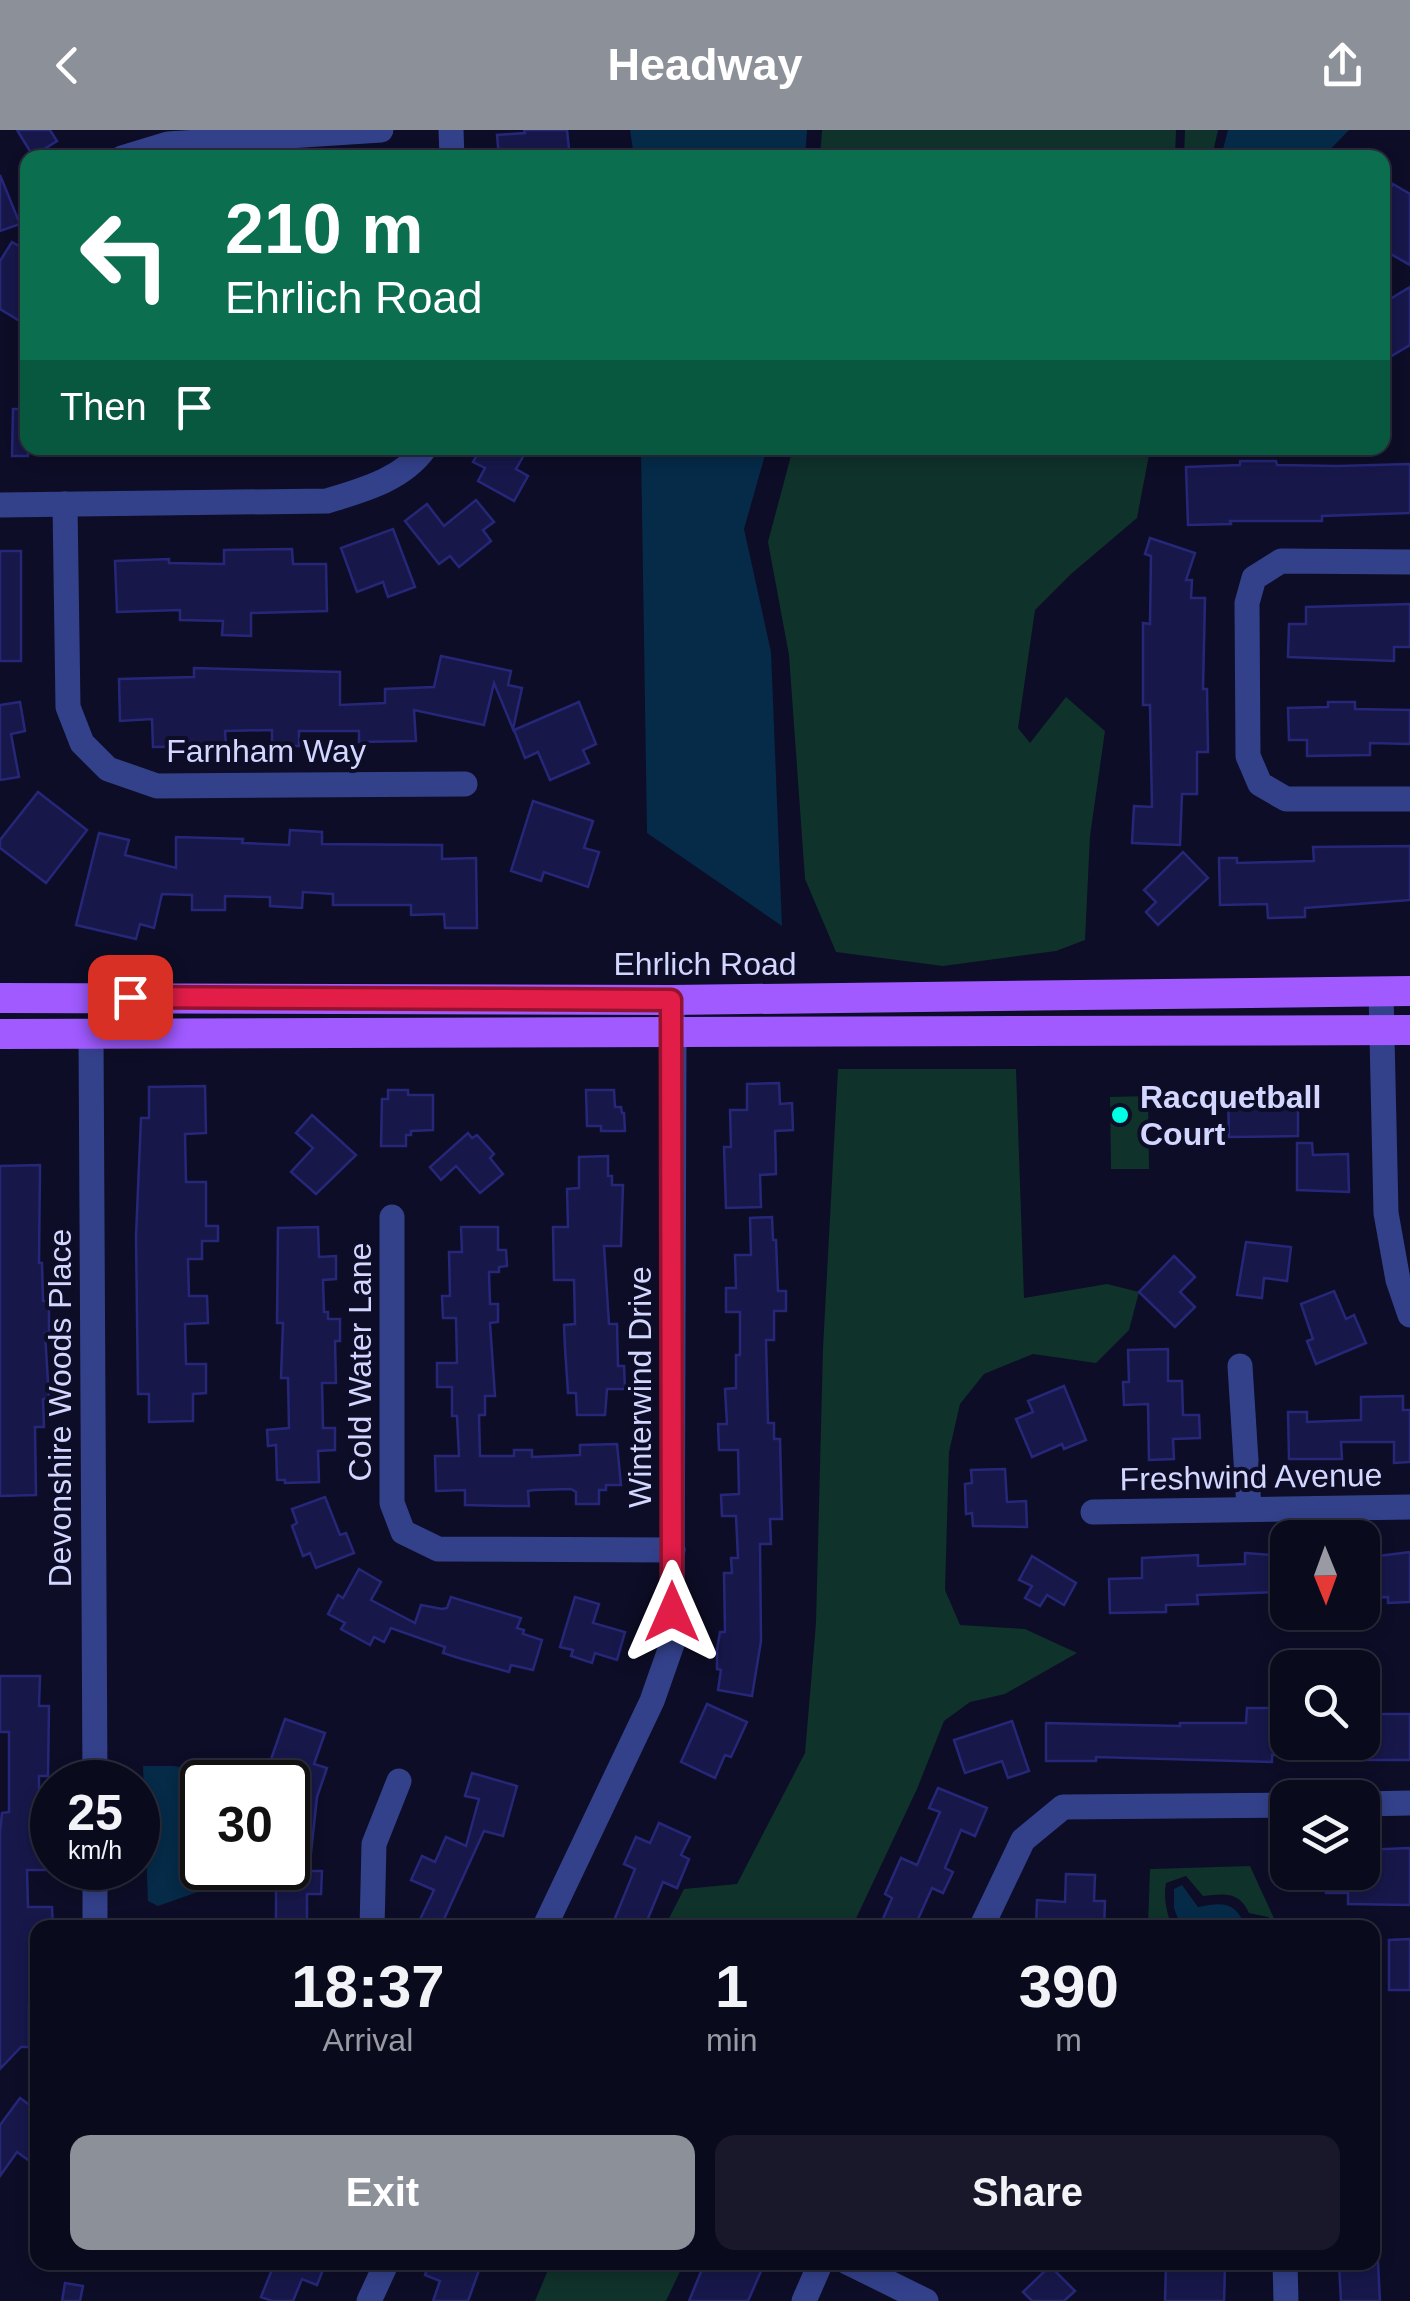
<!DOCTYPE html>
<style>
body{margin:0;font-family:Arial,sans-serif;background:#18182a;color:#f1f3f6;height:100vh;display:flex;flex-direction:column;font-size:38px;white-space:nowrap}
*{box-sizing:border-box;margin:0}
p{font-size:32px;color:#999aa4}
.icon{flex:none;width:55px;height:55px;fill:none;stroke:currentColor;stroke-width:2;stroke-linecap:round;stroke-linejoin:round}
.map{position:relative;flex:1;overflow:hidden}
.panel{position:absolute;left:30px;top:1790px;width:1350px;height:350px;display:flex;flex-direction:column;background:#0a0a1d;border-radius:20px;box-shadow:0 5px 15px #0003,0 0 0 2px #2a2b3b}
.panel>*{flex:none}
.banner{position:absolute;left:20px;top:20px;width:1370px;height:305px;border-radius:20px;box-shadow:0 5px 15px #0003,0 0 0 2px #2a2b3b;background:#0b6e4f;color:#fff;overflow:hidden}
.needle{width:65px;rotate:179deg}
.controls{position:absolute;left:1270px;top:1390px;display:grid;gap:20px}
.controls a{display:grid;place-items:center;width:110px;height:110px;border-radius:20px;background:#0a0a1d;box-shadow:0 5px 15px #0003,0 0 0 2px #2a2b3b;font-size:50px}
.speed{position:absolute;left:30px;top:1630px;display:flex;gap:20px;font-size:50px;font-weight:700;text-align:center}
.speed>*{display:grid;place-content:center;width:130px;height:130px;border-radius:50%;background:#0a0a1d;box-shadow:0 5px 15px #0003,0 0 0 2px #2a2b3b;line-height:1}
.speed small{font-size:25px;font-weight:400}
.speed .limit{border:5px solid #111;border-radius:15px;background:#fff;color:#111}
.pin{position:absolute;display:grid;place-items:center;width:85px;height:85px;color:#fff;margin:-42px;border-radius:20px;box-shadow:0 5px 15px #0006}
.me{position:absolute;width:110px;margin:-55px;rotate:0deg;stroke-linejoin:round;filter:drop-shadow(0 0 8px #0008)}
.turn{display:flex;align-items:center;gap:35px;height:210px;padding:0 40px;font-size:45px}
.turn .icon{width:130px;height:130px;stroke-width:2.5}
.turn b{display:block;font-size:70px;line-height:85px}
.then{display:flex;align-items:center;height:95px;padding:0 40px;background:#0003;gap:20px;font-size:38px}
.eta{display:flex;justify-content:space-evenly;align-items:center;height:170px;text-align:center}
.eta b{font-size:60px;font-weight:700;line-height:70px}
.action{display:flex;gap:20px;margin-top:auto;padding:20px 40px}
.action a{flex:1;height:115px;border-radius:20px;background:#8c9099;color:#fff;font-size:40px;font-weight:700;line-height:115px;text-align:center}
.action a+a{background:#18182a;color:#f1f3f6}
header{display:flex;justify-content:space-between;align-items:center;height:130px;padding:0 40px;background:#8c9099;color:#fff;font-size:45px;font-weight:700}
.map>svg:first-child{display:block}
</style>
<header><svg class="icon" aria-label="back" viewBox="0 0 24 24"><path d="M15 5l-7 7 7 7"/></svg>Headway<svg class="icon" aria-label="share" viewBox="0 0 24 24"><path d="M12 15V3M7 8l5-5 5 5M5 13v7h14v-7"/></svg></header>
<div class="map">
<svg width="1410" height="2171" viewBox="0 0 1410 2171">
<rect width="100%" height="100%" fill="#0d0d27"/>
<g fill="#0f322a">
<path d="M822 0H1176L1175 27H820Z"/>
<path d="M1185 0H1218L1212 27H1184Z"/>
<path d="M793 318H1134L1149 325 1137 388 1071 444 1035 480 1018 598 1030 613 1066 567 1105 601 1090 706 1085 810 1056 821 943 836 836 822 805 749 789 525 768 412Z"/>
<path d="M838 939H1016L1024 1168 1107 1154 1139 1162 1129 1200 1096 1233 1033 1224 984 1244 960 1274 949 1322 945 1460 960 1495 1025 1499 1077 1523 1005 1564 970 1572 944 1591 917 1659 852 1797 664 1798 684 1759 737 1754 805 1623 816 1493 823 1218Z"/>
<path d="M1148 966 1149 1039H1111L1110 967Z"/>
<path d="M1250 1736 1277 1795 1268 1787 1249 1783C1239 1761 1224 1764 1203 1766L1186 1746 1166 1753C1163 1768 1167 1783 1172 1797H1148L1150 1739Z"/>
<path d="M551 2133V2132L684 2133 666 2171H535Z"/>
</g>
<g fill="#052b48">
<path d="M630 0H807L805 27H634Z"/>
<path d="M1228 0H1349L1323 27H1221Z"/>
<path d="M641 318H767L744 399 771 522 782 796 647 703Z"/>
<path d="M143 1636H173L213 1641 210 1652H202V1679L194 1705 202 1716V1738H219L229 1751 158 1776 148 1771Z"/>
<path d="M1182 1755 1198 1777C1219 1773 1233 1770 1243 1791L1266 1797H1181L1174 1778V1759Z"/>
</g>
<g fill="#17174a" stroke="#262779" stroke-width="2.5">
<path d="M17 0H50L57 11 33 26Z"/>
<path d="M524 0H567L570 28H499L497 5 525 3Z"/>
<path d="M0 45 20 94 0 101Z"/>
<path d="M1393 54 1410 64V135L1382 119V72Z"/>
<path d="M12 112 28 121V196L0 179V131Z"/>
<path d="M1410 157V215L1388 228 1382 219V174Z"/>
<path d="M13 279H28V326H12Z"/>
<path d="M481 318H528L516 339 528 346 514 371 478 351 485 338 473 332Z"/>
<path d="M1240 331H1276L1277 335 1338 336 1410 334V383L1322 386V391H1230L1231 394 1188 395 1186 337 1240 335Z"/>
<path d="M476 370 494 392 483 400 491 411 459 437 450 426 439 434 405 391 427 374 444 396Z"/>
<path d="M393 399 415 457 388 467 383 452 357 462 341 418Z"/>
<path d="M1150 408 1195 423 1186 450H1192L1191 468H1205L1203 559H1207L1208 622H1197V664H1182L1180 715 1132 713 1134 676 1152 677 1150 575H1143V493L1150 494 1151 426 1145 424Z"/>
<path d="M292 419 293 434H326L327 481 251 483V506L222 505 223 491 180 490V480L117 482 115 431 169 429V433L224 434V420Z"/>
<rect x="0" y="421" width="21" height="110"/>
<path d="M1410 474V517H1394V531L1288 527 1289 494H1306V477Z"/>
<path d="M441 526 511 541 508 555 522 558 513 599 494 553 484 595 414 580 416 611 359 612V601H299V616H272V600L225 601 226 616 153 617 152 589 120 591 119 549 194 547V538L340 542V575L385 573V559L434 557Z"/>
<path d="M20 572 25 601 11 604 19 647 0 650V575Z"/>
<path d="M579 572 596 614 583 620 589 633 550 650 538 622 525 628 514 600Z"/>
<path d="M1328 572H1355V579L1410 580V614L1370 613V625L1307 626V610H1289L1288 578 1328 577Z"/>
<path d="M38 662 87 700 46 753 0 718V710Z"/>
<path d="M533 671 593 691 584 718 599 722 588 757 544 742 541 751 511 741Z"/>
<path d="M290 700 322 702V714L442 715V729L476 728 477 798H445L444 784 411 785V775H333V764L303 762 302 778 270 776V767L225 766V780H192V765L162 764 154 798 140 794 136 809 76 795 99 703 129 710 125 725 176 738V707L243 709 242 713 289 715Z"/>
<path d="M1410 716V770L1305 778V787L1268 788 1267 774 1220 775 1219 728H1237V733L1314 731 1313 717Z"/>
<path d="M1183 722 1208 748 1158 795 1146 782 1156 772 1144 760Z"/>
<path d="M779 953 780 974 792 973 793 1000 775 1001 776 1044 760 1045 761 1077 726 1078 724 1017H731L730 980H747V954Z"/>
<path d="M205 956 206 1003 185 1004 186 1052H206V1096H218V1111H202V1129H188L189 1166H207L208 1193 185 1194 186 1234H206V1263L193 1264V1291L149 1292V1264H138L136 1106 141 988H149V957Z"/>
<path d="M388 960H408V965H433V1000L411 1001V1005H406V1016H381L382 969H388Z"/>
<path d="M586 960H614L615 977H621L622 983H624L625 1001H601V996H587Z"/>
<path d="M1298 965V1006L1229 1007 1228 967Z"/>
<path d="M312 985 356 1025 316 1064 291 1042 313 1018 296 1003Z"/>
<path d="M468 1003 472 1008 477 1005 494 1024 490 1028 503 1044 480 1063 456 1036 441 1050 430 1037Z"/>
<path d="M1297 1013H1312L1313 1025 1348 1024 1349 1062 1297 1060Z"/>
<path d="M608 1026V1046H612V1055H623L621 1116H604L609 1194H617L618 1236H624L625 1259H607L605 1285H577L576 1263H568L565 1218 564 1195 575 1194 574 1150H554L553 1097H568L567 1059 579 1058V1027Z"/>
<path d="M40 1035 39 1133H42L43 1171H47L49 1179V1202L45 1203 49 1268 43 1269 44 1297H35L36 1365 0 1366V1036Z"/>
<path d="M772 1087 773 1110H776L778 1161H786V1181H774V1210H766L768 1293H774V1309H780L782 1389H770L771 1414H760L761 1511 752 1566 718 1560 721 1540 717 1539V1519L720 1502H725L724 1443H732L731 1428H738L736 1386H722L721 1365 739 1364 738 1320H719L718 1294H727L725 1259 736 1258V1225H740V1182H726V1158H736L735 1125H751L750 1088Z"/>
<path d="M318 1097 319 1127 336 1126V1149L323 1150 324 1182H328V1189H340V1211H335L336 1253H322L323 1298H335V1320L318 1321 319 1352 285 1353V1350H277L276 1315 268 1316 267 1300 289 1298 288 1248H281L283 1193H277L278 1098Z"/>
<path d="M461 1097H498V1120H506L507 1136 499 1137V1142H489L490 1174H498V1192L490 1193 495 1266H485V1285H479L480 1326H514V1320H532V1327L580 1325V1315L617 1314 621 1355H606V1360H599V1374H576V1362L571 1359 534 1360 528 1361 529 1376H505L465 1375V1360L436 1361 435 1326H459L457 1286H452V1257H437V1233H457L456 1188H443L442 1166H450L449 1122H462Z"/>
<path d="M1246 1112 1291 1117 1287 1151 1264 1148 1262 1168 1237 1165Z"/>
<path d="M1174 1126 1195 1147 1180 1162 1195 1177 1175 1197 1139 1162Z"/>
<path d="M1334 1161 1346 1189 1354 1185 1366 1213 1316 1234 1307 1211 1313 1209 1301 1174Z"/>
<path d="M1168 1219V1251H1182L1183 1285H1199L1200 1308 1173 1309 1174 1329 1149 1330 1148 1274 1124 1275 1123 1252H1129L1128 1220Z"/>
<path d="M1064 1256 1086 1310 1064 1319 1062 1314 1032 1327 1016 1289 1033 1282 1028 1271Z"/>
<path d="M1403 1266V1280H1410V1332L1394 1333V1312H1341L1342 1329H1289L1288 1282H1307V1292L1361 1290V1267Z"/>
<path d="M1005 1339 1007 1372 1026 1371 1027 1397 973 1396 972 1383 966 1384 965 1354 972 1353 971 1340Z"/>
<path d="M325 1367 340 1405 346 1403 354 1423 316 1438 310 1423 303 1426 292 1396 297 1393 292 1379Z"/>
<path d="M1410 1422V1472L1388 1473V1467L1362 1468V1428Z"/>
<path d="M1245 1423 1288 1426V1454L1281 1455V1462L1197 1465 1198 1474 1166 1475V1482L1110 1483 1109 1449 1142 1448V1428L1198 1425V1436L1245 1434Z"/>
<path d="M1032 1426 1076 1453 1064 1475 1047 1465 1040 1476 1025 1468 1032 1456 1019 1450Z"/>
<path d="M359 1439 381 1452 371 1470 415 1493 421 1475 442 1479 447 1478 451 1467 521 1488 517 1498 524 1500 523 1504 542 1510 533 1540 511 1535 509 1542 462 1529 443 1523 445 1517 391 1498 384 1512 374 1507 370 1515 341 1499 345 1493 328 1484 338 1465 343 1468Z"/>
<path d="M575 1467 599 1474 593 1493 625 1502 617 1530 595 1523 592 1533 571 1526 573 1520 560 1517Z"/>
<path d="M0 1546H40L39 1576H49L48 1646H39V1682H49L53 1740H27L28 1777H52L53 1798H38V1874L29 1875V1917H21L0 1939V1702L2 1683 9 1682V1602H0Z"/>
<path d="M707 1574 747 1592 731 1627 725 1625 715 1648 681 1632Z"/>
<path d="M1247 1578H1276L1275 1597H1288V1625H1272V1632L1096 1627V1631H1046V1593L1180 1596V1593H1246Z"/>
<path d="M1362 1584H1410V1630H1350L1349 1612H1362Z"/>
<path d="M285 1589 325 1603 314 1634 327 1638 317 1667 309 1741H322L321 1764H307V1790H276V1741H288V1645L268 1638Z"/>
<path d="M1012 1591 1029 1641 1008 1648 1002 1631 965 1643 954 1610Z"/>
<path d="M472 1643 517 1656 503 1706 484 1701 440 1798H416L434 1760 411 1750 422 1726 435 1732 446 1707 466 1716 479 1669 465 1666Z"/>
<path d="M938 1658 987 1678 975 1706 961 1700 945 1738 953 1742 943 1763 932 1758 914 1798H879L892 1768 885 1764 901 1728 917 1735 940 1682 929 1678Z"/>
<path d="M659 1693 690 1707 681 1725 689 1729 677 1758 663 1752 644 1798H611L635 1739 624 1734 636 1707 650 1713Z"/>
<path d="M1410 1718V1775L1348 1774V1763H1326L1325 1742H1362V1720Z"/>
<path d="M1066 1744 1095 1745 1094 1771H1105L1104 1798 1036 1797 1037 1770 1065 1772Z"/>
<path d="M1410 1809V1860H1389V1810Z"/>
<path d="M20 1968 38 1981V2037L17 2022 0 2046V1995Z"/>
<path d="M263 2132H326L317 2155 302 2149 293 2171H272L261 2167 273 2137Z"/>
<path d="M429 2132H482L468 2171H433L440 2151 425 2145Z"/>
<path d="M705 2132H765L748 2171H689Z"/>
<path d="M1378 2132 1380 2171H1341L1339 2134Z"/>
<path d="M1050 2136 1075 2161 1064 2171H1032L1023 2162Z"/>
<path d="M1166 2136 1225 2137 1224 2171H1165Z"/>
<path d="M65 2153 83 2156 80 2171H62Z"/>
</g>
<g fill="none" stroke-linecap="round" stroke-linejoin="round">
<g stroke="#33418b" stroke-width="25">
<path d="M451 0 452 28"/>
<path d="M122 28 168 14 381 0"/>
<path d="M65 374 68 577 82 613 108 639 157 656 465 654"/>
<path d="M0 375 327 371C363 360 402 350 425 318"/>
<path d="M1410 432 1281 431 1254 448 1247 473 1248 626 1260 654 1286 669H1410"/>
<path d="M1381 862 1386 1083 1398 1150 1410 1185"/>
<path d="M91 903 95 1652"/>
<path d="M392 1087V1373L403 1402 438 1419 673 1420"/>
<path d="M1240 1236 1249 1378"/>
<path d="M1093 1382 1410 1377"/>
<path d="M1362 1674 1410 1673"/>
<path d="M95 1738V1798"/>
<path d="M372 1798 374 1714 399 1651"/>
<path d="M544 1798 652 1571 672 1514 674 904 671 870"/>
<path d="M981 1798 1023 1710 1063 1677 1288 1675"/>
<path d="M847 2132 926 2171"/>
<path d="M1285 2132 1286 2171"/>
<path d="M369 2171 387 2132"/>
<path d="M804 2171 821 2132"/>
</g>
<g stroke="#a05aff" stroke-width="30">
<path d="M0 868 671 870 1410 861"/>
<path d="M0 904 1410 900"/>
</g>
</g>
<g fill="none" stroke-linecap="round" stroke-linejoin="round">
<g stroke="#92132f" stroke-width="25">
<path id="route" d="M130 867 671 870 672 1482"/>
</g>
<use href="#route" stroke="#e11d48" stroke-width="18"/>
</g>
<circle fill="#00fee5" stroke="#0d0d27" stroke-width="4" cx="1120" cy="985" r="10"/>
<g text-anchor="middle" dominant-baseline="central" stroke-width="8" stroke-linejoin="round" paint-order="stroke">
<g font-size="32" fill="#d3d7ff" stroke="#0d0d27">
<text x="266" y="621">Farnham Way</text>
<text x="705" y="834">Ehrlich Road</text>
<text transform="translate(360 1232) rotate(-90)">Cold Water Lane</text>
<text transform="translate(640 1257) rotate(-90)">Winterwind Drive</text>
<text transform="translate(60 1278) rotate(-90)">Devonshire Woods Place</text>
<text transform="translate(1251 1347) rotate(-1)">Freshwind Avenue</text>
</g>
<g font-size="32" font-weight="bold" fill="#d3d7ff" stroke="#0d0d27" text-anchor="start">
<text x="1140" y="967">Racquetball<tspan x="1140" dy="37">Court</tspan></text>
</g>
</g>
</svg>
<div class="controls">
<a><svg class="needle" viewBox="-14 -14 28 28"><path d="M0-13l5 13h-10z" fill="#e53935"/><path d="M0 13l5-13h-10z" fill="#999aa4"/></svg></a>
<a><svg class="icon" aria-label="search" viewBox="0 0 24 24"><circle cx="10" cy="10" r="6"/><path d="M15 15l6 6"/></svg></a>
<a><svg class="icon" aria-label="layers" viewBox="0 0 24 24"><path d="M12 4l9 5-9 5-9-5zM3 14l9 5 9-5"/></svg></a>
</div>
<div class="speed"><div>25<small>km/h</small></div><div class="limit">30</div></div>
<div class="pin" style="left:130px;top:867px;background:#d93025"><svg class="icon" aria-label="arrive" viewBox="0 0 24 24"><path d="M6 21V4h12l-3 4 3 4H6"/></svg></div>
<svg class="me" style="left:672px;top:1482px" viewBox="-20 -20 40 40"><path d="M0-17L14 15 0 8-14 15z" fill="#e11d48" stroke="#fff" stroke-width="4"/></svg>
<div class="banner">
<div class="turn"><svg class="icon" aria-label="left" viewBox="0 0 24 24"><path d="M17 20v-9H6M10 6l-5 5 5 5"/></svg><div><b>210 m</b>Ehrlich Road</div></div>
<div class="then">Then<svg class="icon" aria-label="arrive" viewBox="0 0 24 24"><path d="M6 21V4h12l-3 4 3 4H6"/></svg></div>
</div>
<section class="panel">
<div class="eta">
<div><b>18:37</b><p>Arrival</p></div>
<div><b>1</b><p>min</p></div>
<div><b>390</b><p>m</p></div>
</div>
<div class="action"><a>Exit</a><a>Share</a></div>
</section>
</div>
